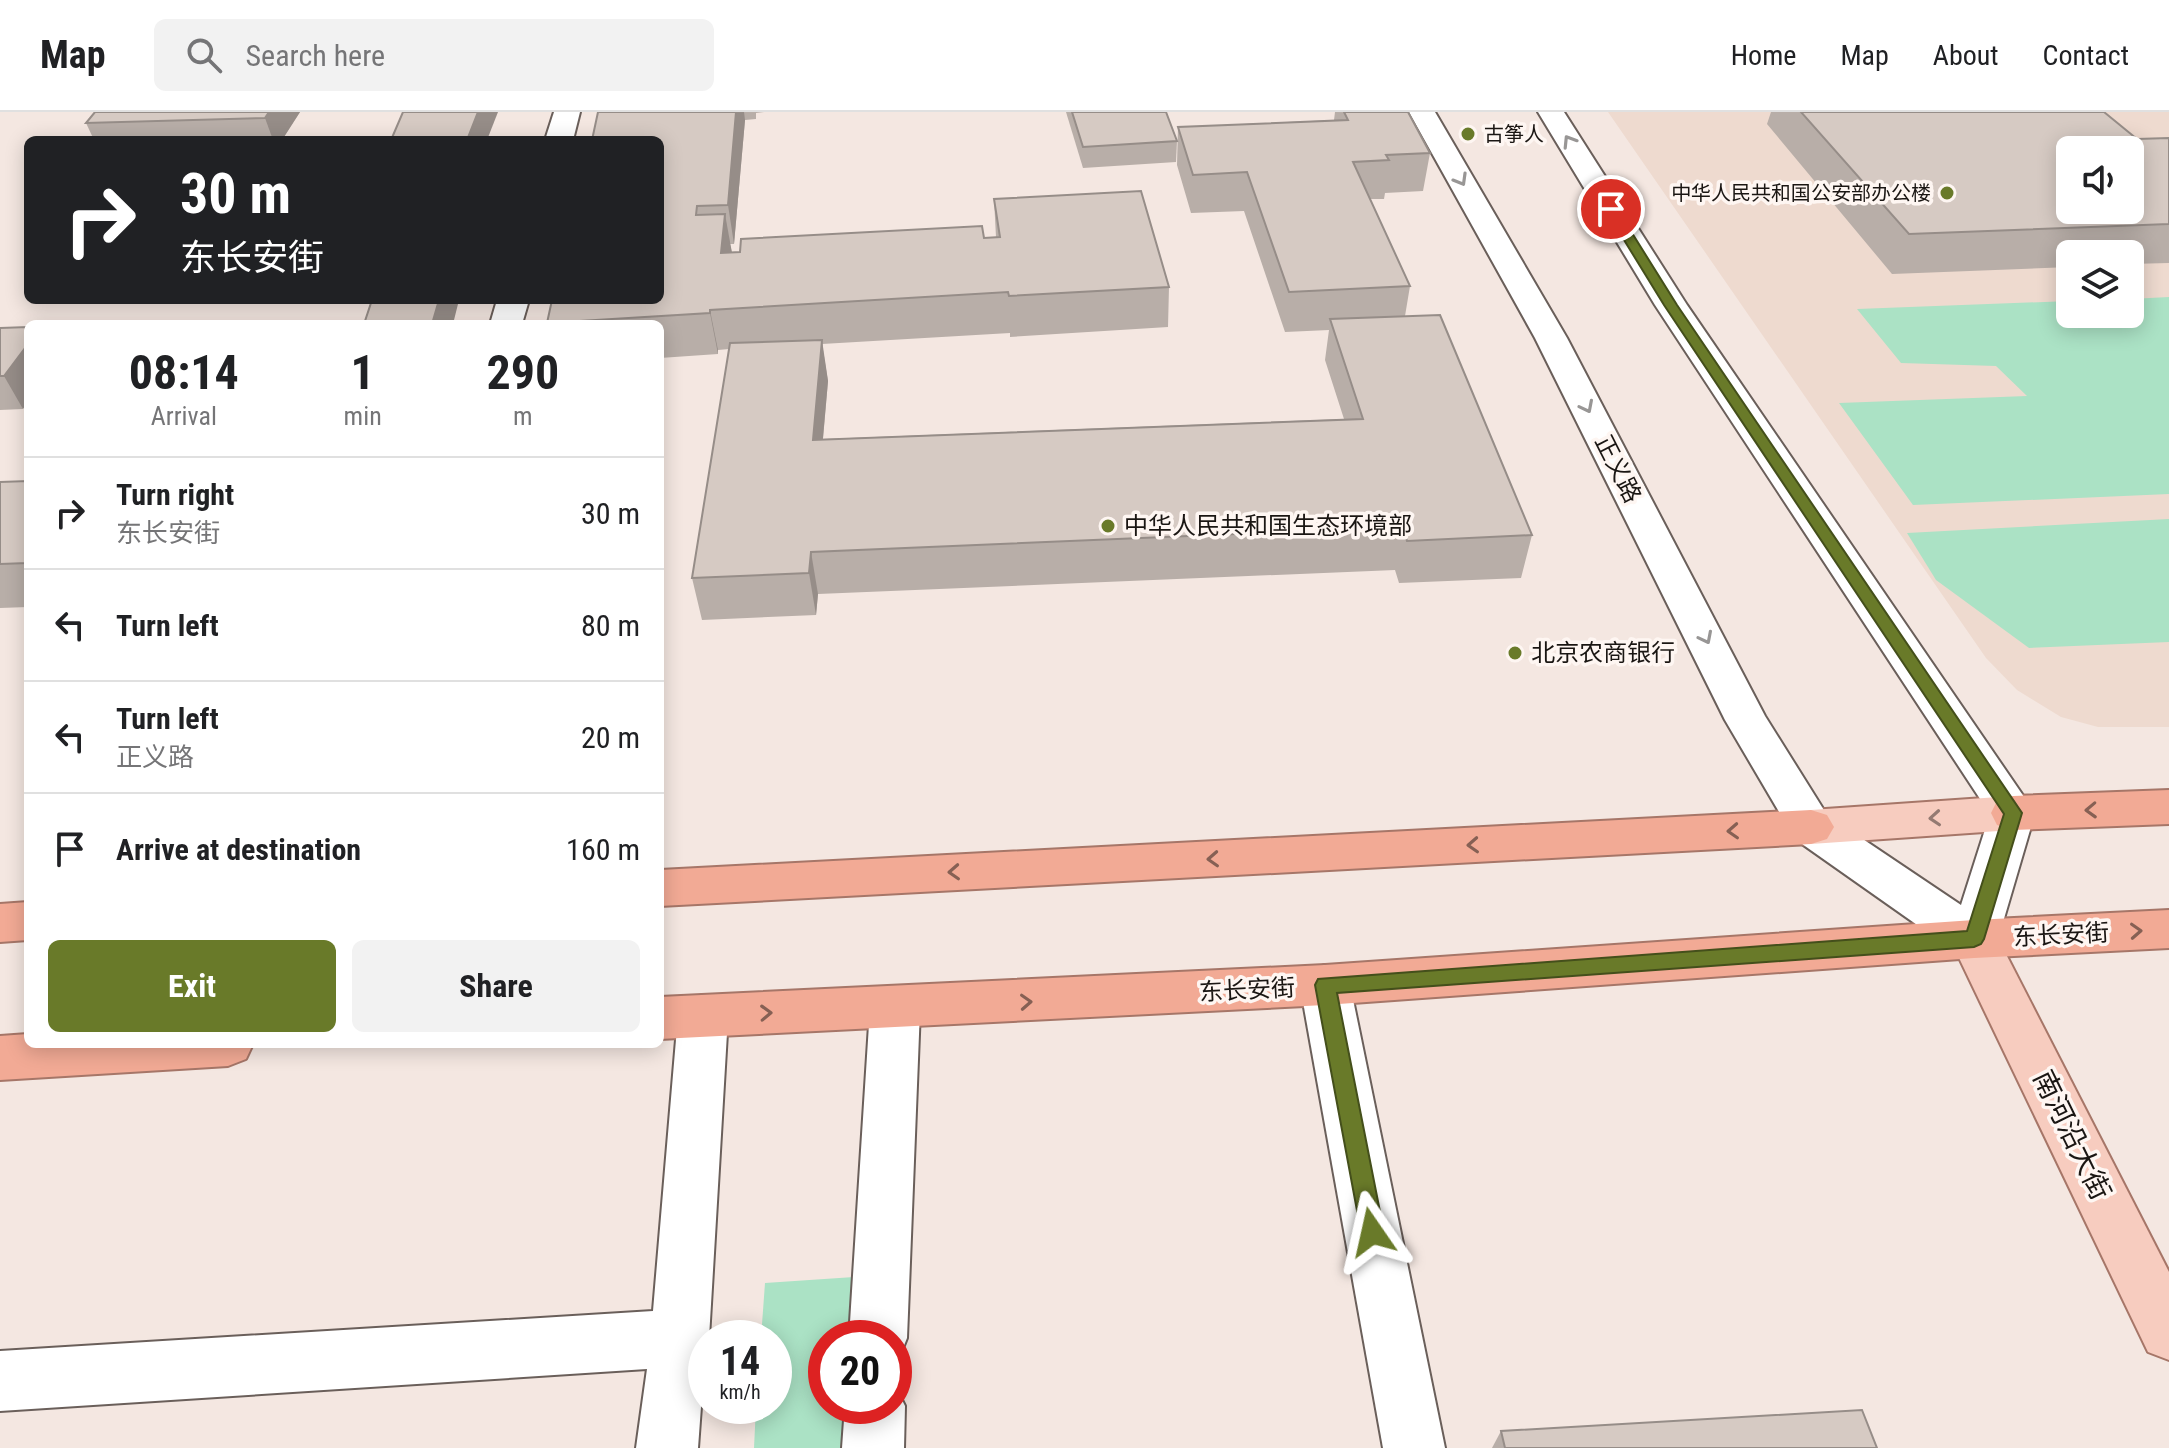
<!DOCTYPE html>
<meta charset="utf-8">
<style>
body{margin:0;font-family:"Roboto Condensed","Noto Sans SC",sans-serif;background:#f2f2f2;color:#202124;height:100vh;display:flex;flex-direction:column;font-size:30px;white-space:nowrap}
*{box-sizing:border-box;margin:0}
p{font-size:26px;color:#757577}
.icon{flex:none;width:44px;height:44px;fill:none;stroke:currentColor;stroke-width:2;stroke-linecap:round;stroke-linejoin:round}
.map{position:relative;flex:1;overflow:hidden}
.panel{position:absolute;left:24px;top:208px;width:640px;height:728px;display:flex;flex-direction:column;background:#fff;border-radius:12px;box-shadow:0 4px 20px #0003}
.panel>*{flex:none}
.hud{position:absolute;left:24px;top:24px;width:640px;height:168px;border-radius:12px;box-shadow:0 4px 20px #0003;background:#202124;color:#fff;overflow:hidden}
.tools{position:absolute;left:2056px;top:24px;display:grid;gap:16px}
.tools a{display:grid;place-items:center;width:88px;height:88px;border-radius:12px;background:#fff;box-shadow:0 4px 20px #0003;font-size:40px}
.speed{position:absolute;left:688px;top:1208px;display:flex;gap:16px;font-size:40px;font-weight:700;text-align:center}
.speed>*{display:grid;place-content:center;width:104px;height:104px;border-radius:50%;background:#fff;box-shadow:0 4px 20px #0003;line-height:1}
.speed small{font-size:20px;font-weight:400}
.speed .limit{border:12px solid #d22;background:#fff;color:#111}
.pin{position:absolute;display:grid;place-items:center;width:68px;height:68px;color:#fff;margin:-34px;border:4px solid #fff;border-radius:50%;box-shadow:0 2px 8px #0007}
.me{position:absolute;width:88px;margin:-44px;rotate:349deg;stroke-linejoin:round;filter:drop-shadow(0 0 6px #0008)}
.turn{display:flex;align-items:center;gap:28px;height:168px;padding:0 24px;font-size:36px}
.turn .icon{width:104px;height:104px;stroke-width:2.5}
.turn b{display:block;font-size:56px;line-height:68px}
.eta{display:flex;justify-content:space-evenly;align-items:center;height:136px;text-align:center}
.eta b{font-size:48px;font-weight:700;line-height:56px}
.primary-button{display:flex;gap:16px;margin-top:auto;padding:16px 24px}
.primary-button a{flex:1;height:92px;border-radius:12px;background:#697a29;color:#fff;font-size:32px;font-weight:700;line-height:92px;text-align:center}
.primary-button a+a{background:#f2f2f2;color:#202124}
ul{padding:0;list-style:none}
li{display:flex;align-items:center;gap:24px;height:112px;padding:0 24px;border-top:2px solid #e0e0e0}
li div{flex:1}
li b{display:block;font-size:30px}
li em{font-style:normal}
header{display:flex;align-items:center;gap:48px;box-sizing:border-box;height:112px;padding:0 40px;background:#fff;border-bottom:2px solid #e0e0e0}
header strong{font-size:38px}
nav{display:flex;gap:44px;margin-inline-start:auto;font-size:28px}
.search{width:560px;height:72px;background:#f2f2f2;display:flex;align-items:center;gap:20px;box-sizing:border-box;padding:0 28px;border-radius:12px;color:#757577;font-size:30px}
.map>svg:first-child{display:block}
</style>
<header>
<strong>Map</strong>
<div class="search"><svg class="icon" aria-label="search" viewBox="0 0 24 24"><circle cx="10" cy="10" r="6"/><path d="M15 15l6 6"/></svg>Search here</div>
<nav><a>Home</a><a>Map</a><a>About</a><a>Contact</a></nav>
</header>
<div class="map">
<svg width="2169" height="1336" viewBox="0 0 2169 1336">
<rect width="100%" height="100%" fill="#f4e7e1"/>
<path fill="#eedacf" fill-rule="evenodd" d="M1608 0H2169V615H2098L2061 605 2017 578 1986 546ZM2070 38H2130V98H2070ZM2070 142H2130V202H2070Z"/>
<g fill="#abe2c5">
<path d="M2169 185V382L1913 393 1839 291 2027 284 1996 254 1901 251 1857 197 2070 189V202H2130V187Z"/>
<path d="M2169 407V530L2029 536 1936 468 1907 421Z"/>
<path d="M854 1165 853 1226H826V1294H851L849 1336H754L756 1294H774V1226H761L765 1171Z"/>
</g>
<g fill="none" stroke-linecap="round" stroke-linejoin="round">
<g stroke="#6a5f5a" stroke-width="4">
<g id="minor">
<path d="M554 0H580L573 28H545Z"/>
<path d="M1409 0H1435L1567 226 1765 604 1827 703 1961 793 1990 702 1655 193 1538 0H1564L1687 193 2035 701 1998 827 1991 841 1974 846 1957 841 1795 727 1725 608 1535 226Z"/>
<path d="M497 188H529L522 212H490Z"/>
<path d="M1325 853 1342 859 1350 873 1445 1336H1383L1300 873 1308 859Z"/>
<path d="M895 876 913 882 920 897 907 1226 899 1246 894 1248V1226H849L870 897 877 882Z"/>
<path d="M703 883 721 889 728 904 709 1226H706L698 1336H636L647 1257 0 1299V1239L653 1199 678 904 685 889Z"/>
<path d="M894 1272 905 1294 904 1336H842L845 1294H894Z"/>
</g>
</g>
<g stroke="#a67668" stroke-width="4">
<g id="major">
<path d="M2013 684 2029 689 2035 701 2029 713 2013 718 1811 732 1795 727 1788 715 1795 703 1811 698Z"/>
<path d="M1974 808 1991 813 2169 1160V1248L2148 1240 1950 827 1957 813Z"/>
</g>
</g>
<g stroke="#a67668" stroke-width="4">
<g id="highway">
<path d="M2169 678V712L2013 718 1997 713 1991 701 1997 689 2013 684Z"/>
<path d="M1811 698 1827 703 1834 715 1827 727 1811 732 660 794V758Z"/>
<path d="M28 790V828L0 830V792Z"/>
<path d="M2169 798V836L1974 846 1325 893 660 927V885L1325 853 1974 808Z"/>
<path d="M28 922V932H253L246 947 228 954 0 968V924Z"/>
</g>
</g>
<use href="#minor" fill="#fff" fill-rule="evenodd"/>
<use href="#major" fill="#f7ccbf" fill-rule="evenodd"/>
<use href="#highway" fill="#f2aa95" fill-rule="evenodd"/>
</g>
<g fill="#b8aea8">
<path d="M95 0H300L282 28H94L86 11Z"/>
<path d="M598 0H764L756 1V7L745 8 734 132H730L732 141 996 125 994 87 1169 175 1168 215 1010 225V221L822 232 828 269 823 327 1344 307 1325 248 1329 218 1285 220 1244 99 1191 101 1177 53 1178 15 1334 8 1335 0H1408L1430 41 1423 79 1385 81 1384 87H1370L1410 174 1405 204 1532 423 1521 466 1399 471 1395 458 818 482 816 503 702 508 692 466 729 237 718 238V242L660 246V212H547V211L660 188Z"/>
<path d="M1066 0H1166L1177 29 1176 50 1083 56Z"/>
<path d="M1771 0H2104L2137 27 2169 26V151L2130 152V142H2070V155L1892 162 1767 12Z"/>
<path d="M0 216 23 297 0 298Z"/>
<path d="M28 369V495L0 496V370Z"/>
<path d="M1501 1319 1877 1336H1492Z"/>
</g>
<g fill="#968d88">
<path d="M269 0H300L282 28H273L265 6Z"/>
<path d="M478 0H498L487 28H467Z"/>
<path d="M736 0H744L745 8 734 132 728 93Z"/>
<path d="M725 102 732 141H721Z"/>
<path d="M439 188H459L453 212H432Z"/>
<path d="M710 198 718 238V242L710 201Z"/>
<path d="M822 228 828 269 819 370 813 328Z"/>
<path d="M28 232V290L23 297 4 264Z"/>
<path d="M811 440 818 482 816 503 809 461Z"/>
</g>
<g fill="#d6cac3" stroke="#968d88" stroke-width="2" fill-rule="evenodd">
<path d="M95 0H269L265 6 86 11Z"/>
<path d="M403 0H478L467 28H391Z"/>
<path d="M598 0H736L728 93 697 94 696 103 725 102 721 141 740 140 741 127 982 114 984 126 1000 125 994 87 1141 79 1169 175 1009 184 1008 180 710 198V201L547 211 552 188H660V28H592Z"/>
<path d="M1072 0H1166L1177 29 1083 35Z"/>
<path d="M1344 0H1408L1430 41 1386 43 1389 48 1353 50 1410 174 1289 180 1247 60 1193 63 1178 15 1348 8Z"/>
<path d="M1801 0H2104L2137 27 2169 26V112L1909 122ZM2070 38H2130V98H2070Z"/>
<path d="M372 188H439L432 212H364Z"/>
<path d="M1440 203 1532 423 1407 429 1403 415 811 440 809 461 692 466 730 231 822 228 813 328 1363 307 1330 207Z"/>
<path d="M28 215V232L4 264H0V216Z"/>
<path d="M28 369V451L0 452V370Z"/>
<path d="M1862 1298 1877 1336H1505L1501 1319Z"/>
</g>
<defs><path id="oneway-chevron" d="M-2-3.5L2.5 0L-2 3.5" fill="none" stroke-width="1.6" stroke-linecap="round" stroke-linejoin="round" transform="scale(2)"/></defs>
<g stroke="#989695">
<use href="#oneway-chevron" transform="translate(1569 29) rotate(-122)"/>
<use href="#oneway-chevron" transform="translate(1461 68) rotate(60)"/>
<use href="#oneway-chevron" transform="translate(1587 295) rotate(63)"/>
<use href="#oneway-chevron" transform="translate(1706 526) rotate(63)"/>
</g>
<g stroke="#866054">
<use href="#oneway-chevron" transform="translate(2091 698) rotate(178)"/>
<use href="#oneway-chevron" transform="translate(1733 719) rotate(177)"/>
<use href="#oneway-chevron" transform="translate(1473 733) rotate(177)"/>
<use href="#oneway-chevron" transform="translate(1213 747) rotate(177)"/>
<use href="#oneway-chevron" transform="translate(954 760) rotate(177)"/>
<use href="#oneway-chevron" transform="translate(2136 819) rotate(-3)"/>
<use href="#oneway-chevron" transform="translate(1026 890) rotate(-3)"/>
<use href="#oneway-chevron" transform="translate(766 901) rotate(-2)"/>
</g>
<use stroke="#947a72" href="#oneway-chevron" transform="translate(1935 706) rotate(176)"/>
<path fill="#697a29" stroke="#444f1b" stroke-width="2" d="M1611 93 1617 97 1677 193 2022 701 1984 827 1981 832 1974 835 1337 881 1384 1120 1381 1128 1372 1131 1364 1128 1361 1120 1315 873 1318 867 1967 819 2004 702 1664 193 1605 97Z"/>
<g fill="#697a29" stroke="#fef6f2" stroke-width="3">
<circle cx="1468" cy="22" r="8"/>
<circle cx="1947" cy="81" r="8"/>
<circle cx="1108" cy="414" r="8"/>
<circle cx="1515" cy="541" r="8"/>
</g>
<g text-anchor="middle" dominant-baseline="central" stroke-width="7" stroke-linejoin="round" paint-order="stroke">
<g font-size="20" fill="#1a1613" stroke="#fef6f2" text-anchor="start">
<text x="1484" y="22">古筝人</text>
<text x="1931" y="81" text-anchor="end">中华人民共和国公安部办公楼</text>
</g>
<g font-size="24" fill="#1a1613" stroke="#fef6f2">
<text transform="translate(1618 357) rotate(63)">正义路</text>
<text transform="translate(2061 823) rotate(-3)">东长安街</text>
<text transform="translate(1247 878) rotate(-3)">东长安街</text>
</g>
<g font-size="24" fill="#1a1613" stroke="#fef6f2" text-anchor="start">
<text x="1124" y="414">中华人民共和国生态环境部</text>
<text x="1531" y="541">北京农商银行</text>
</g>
<g font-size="28" fill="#1a1613" stroke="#fef6f2">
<text transform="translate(2072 1023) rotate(64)">南河沿大街</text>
</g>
</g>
</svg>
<div class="tools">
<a><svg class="icon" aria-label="sound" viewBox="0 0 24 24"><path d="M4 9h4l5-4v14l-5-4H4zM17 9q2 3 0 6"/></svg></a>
<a><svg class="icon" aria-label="layers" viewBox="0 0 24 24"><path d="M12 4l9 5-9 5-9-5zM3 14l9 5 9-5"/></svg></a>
</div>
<div class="speed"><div>14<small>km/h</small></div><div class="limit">20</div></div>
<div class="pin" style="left:1611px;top:97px;background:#d93025"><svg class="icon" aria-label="arrive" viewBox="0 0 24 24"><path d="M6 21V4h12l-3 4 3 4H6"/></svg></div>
<svg class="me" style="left:1372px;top:1120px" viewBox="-20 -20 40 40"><path d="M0-17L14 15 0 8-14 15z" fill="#697a29" stroke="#fff" stroke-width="4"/></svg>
<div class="hud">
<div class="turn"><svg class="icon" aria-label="right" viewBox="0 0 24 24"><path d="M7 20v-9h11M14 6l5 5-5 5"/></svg><div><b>30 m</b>东长安街</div></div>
</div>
<section class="panel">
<div class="eta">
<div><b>08:14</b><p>Arrival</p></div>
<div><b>1</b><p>min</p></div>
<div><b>290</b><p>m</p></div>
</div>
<ul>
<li><svg class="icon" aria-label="right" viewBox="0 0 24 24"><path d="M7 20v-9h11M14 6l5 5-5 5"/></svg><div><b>Turn right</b><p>东长安街</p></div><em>30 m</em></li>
<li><svg class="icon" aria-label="left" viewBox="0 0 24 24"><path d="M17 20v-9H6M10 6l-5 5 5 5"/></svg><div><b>Turn left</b></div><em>80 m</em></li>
<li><svg class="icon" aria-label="left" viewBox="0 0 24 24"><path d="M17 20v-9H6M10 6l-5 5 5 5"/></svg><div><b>Turn left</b><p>正义路</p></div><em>20 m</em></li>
<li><svg class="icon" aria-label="arrive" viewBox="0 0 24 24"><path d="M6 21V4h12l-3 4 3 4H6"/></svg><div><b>Arrive at destination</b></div><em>160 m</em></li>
</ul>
<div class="primary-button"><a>Exit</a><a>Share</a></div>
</section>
</div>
